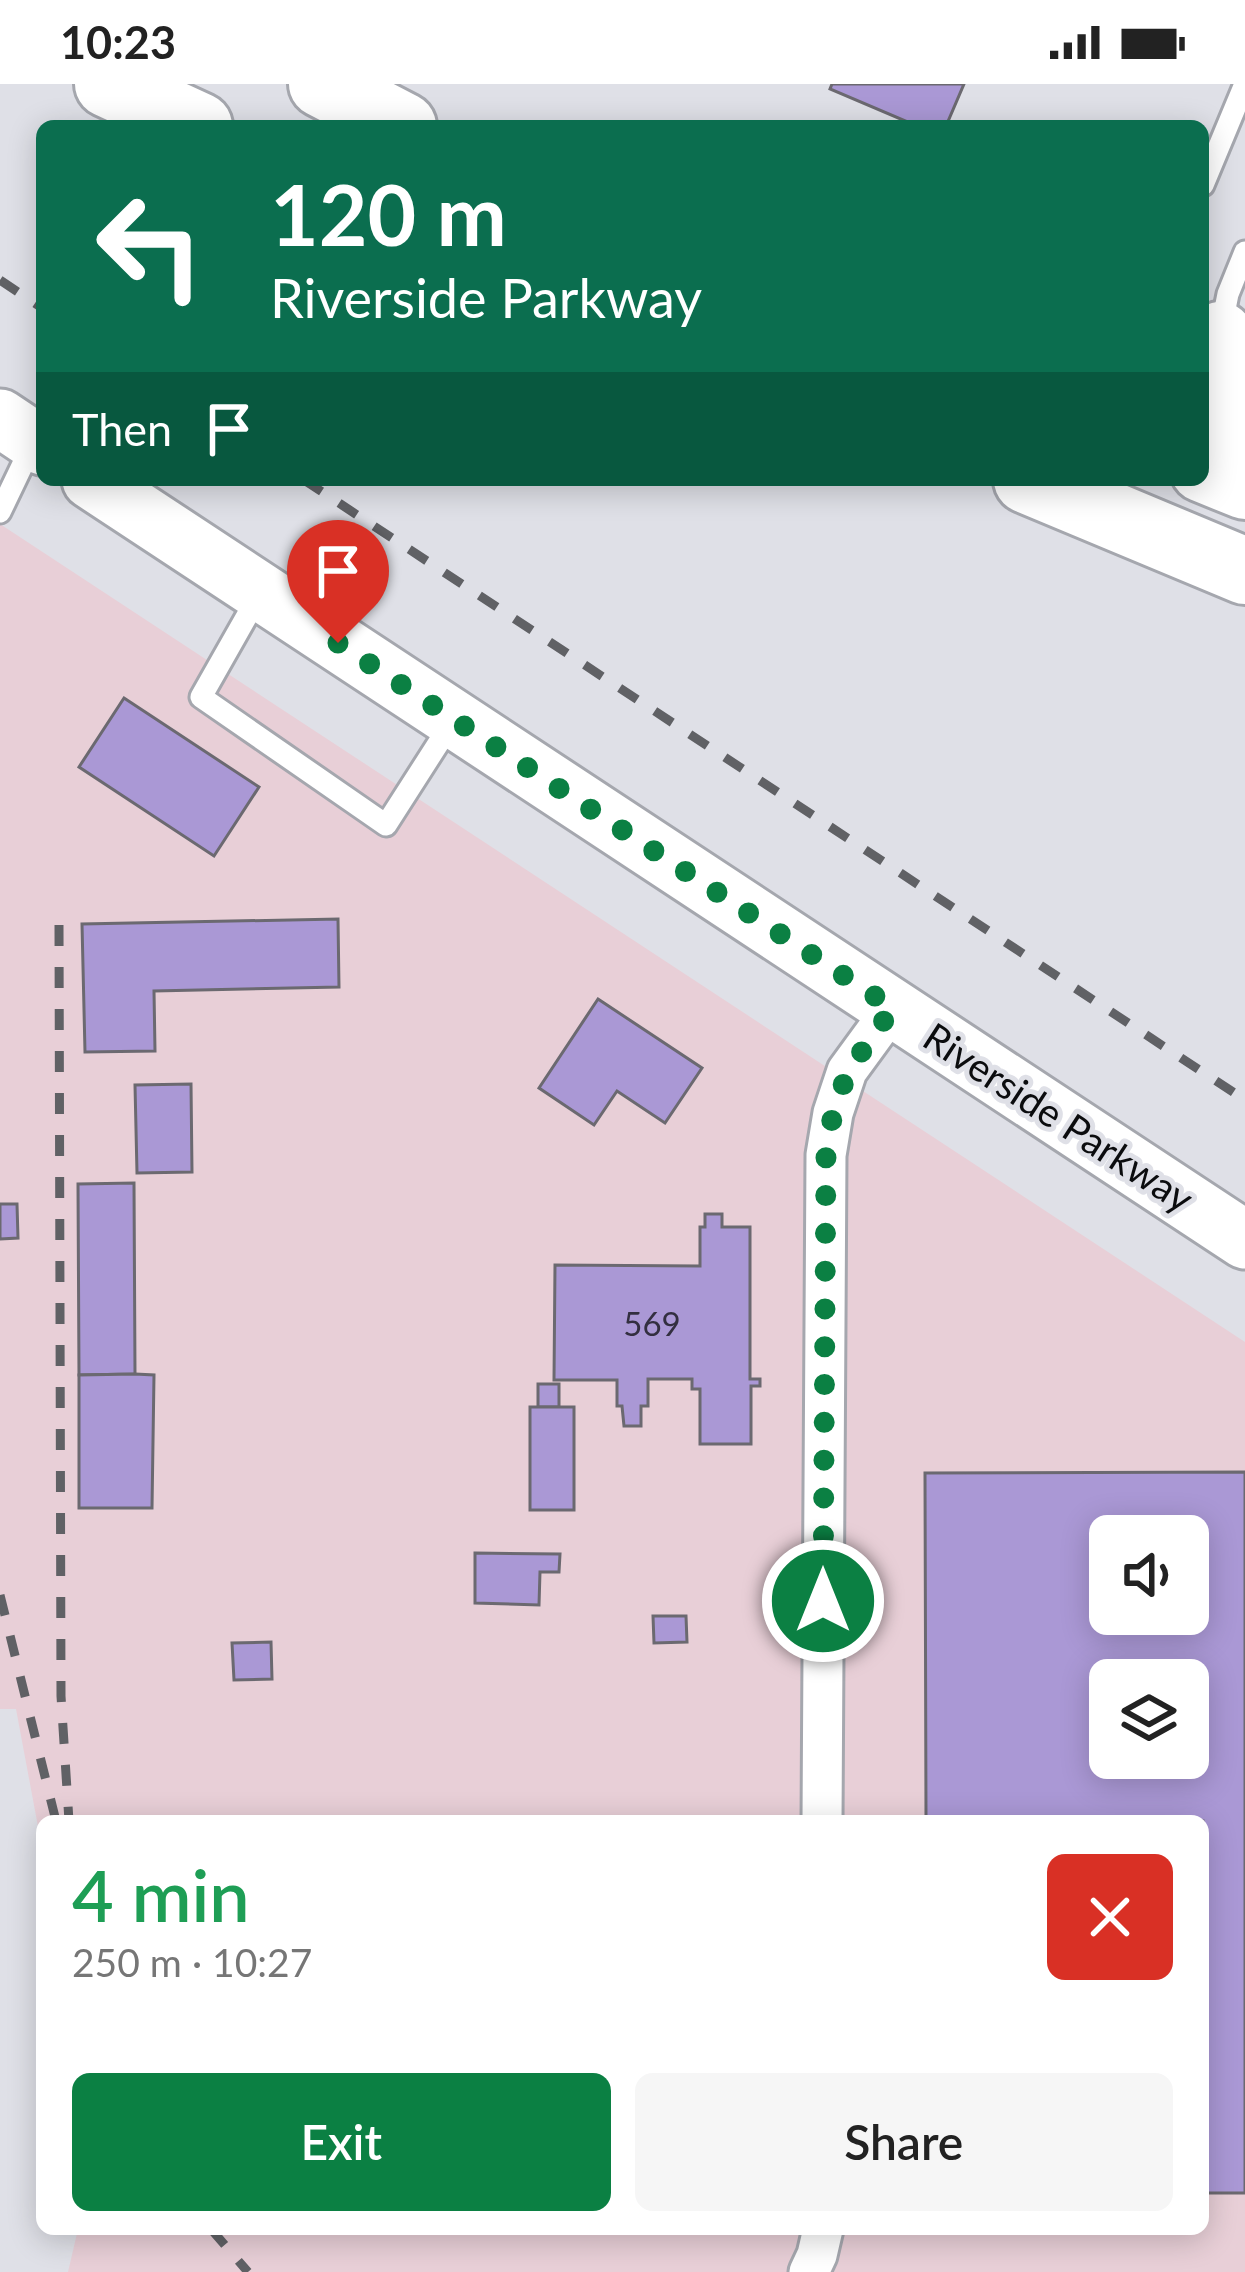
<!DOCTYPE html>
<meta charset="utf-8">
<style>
body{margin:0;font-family:Lato,sans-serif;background:#f6f6f6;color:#222;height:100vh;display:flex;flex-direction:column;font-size:45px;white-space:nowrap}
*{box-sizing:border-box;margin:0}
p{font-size:39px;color:#767676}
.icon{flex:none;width:66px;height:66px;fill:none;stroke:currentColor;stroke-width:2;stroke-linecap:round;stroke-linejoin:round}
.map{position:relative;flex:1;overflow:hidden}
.sheet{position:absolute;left:36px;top:1731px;width:1173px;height:420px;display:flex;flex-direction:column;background:#fff;border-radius:18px;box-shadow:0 6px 30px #0003}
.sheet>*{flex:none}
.top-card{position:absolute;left:36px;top:36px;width:1173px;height:366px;border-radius:18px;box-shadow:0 6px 30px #0003;background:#0b6e4f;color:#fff;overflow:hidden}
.buttons{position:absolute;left:1089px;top:1431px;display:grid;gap:24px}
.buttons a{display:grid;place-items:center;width:120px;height:120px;border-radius:18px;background:#fff;box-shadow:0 6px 30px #0003;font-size:60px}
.pin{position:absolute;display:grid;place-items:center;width:102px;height:102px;color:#fff;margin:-123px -51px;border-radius:50% 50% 50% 0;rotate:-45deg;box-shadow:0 0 12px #0007}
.pin .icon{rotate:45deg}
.me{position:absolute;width:132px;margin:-66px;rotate:0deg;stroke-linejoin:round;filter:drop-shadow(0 0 9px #0008)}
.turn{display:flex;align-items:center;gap:42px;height:252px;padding:0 36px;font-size:54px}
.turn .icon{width:156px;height:156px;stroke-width:2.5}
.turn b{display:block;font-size:84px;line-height:102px}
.then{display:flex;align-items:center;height:114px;padding:0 36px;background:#0003;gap:24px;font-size:45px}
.round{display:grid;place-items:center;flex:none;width:126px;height:126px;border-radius:18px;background:#f6f6f6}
.head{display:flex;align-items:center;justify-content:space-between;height:204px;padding:0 36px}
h1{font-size:72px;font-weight:600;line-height:90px;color:#1e9e55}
.cta{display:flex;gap:24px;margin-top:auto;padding:24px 36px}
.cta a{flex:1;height:138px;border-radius:18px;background:#0b8043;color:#fff;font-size:48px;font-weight:600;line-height:138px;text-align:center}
.cta a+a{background:#f6f6f6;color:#222}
.status{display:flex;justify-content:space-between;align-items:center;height:84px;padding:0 60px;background:#fff;direction:ltr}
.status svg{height:33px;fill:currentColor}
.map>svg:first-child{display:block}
</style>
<div class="status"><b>10:23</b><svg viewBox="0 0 49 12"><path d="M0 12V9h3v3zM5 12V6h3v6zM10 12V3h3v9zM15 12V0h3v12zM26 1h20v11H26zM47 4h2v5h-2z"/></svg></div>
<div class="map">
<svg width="1245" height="2188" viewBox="0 0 1245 2188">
<rect width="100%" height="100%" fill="#dfe0e7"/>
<path fill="#e8cfd7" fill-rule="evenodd" d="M0 440 1245 1258V2188H68L78 2145H1203V1737H42V1764L16 1625H0ZM1110 1452H1188V1530H1110ZM1110 1596H1188V1674H1110Z"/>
<g fill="#aa98d5" stroke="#6b6970" stroke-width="3" fill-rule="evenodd">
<path d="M832 0H964L946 42H917L830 5Z"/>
<path d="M124 614 259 703 214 772 79 683Z"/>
<path d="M338 835 339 903 154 907 155 967 85 968 82 840Z"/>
<path d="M598 915 702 984 665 1039 617 1007 594 1041 539 1004Z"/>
<path d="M191 1000 192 1088 137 1089 135 1001Z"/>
<path d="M134 1099 135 1290 79 1291 78 1100Z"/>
<path d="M0 1120H17L18 1154 0 1155Z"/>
<path d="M705 1130H722V1143H750V1295H760V1302H751V1360H700V1305H692V1295H648V1322H641V1342H624L622 1322H617V1296H554L555 1181 700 1182V1143H705Z"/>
<path d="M135 1290 154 1291 152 1424H79V1291Z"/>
<rect x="538" y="1300" width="21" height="23"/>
<rect x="530" y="1323" width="44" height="103"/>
<path d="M1245 1388V2109H1203V1737H926L925 1389ZM1110 1452H1188V1530H1110ZM1110 1596H1188V1674H1110Z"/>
<path d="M475 1469 560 1470 559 1488H540L539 1521 475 1519Z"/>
<path d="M653 1532H686L687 1558 654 1559Z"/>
<path d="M271 1558 272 1595 234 1596 232 1559Z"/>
</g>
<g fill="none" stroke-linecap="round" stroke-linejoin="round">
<g stroke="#a5a7ae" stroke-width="27">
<g id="service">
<path d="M1203 101 1245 0"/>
<path d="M1221 245 1228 210 1245 168"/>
<path d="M0 428 34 357"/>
<path d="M260 509 201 613 386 741 452 638"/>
</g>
</g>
<g stroke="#a5a7ae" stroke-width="45">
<g id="minor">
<path d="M822 1737 826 1071 833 1029 847 987 893 924"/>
<path d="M809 2188 817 2171 823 2145"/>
</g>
</g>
<g stroke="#a5a7ae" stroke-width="63">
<g id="secondary">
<path d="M0 334 42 362"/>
<path d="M91 396 1245 1156"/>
</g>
</g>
<g stroke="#a5a7ae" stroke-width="72">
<g id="trunk">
<path d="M108 0 199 42"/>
<path d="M322 0 403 42"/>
<path d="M1220 251C1213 299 1213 312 1245 349"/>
<path d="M1203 385 1245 402"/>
<path d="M1027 396 1245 487"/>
</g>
</g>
<use href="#service" stroke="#fff" stroke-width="21"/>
<use href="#minor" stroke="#fff" stroke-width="39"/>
<use href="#secondary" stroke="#fff" stroke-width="57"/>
<use href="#trunk" stroke="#fff" stroke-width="66"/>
<g stroke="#606165" stroke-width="9" stroke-dasharray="21 21" stroke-linecap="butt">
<path d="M0 196 42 224"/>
<path d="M304 396 1245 1016"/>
<path d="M59 841 61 1612 69 1737"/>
<path d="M0 1511 55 1733"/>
<path d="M211 2145 248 2188"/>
</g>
</g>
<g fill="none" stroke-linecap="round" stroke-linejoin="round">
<path stroke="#0b8043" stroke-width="21" stroke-dasharray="0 37.8" d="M338 559 893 924 848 987 833 1029 826 1071 823 1517"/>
</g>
<g text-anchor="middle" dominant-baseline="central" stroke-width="10" stroke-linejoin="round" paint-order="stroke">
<g font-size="33" fill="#332f40">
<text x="652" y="1239">569</text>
</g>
<g font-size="39" fill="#0b0c0e" stroke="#dfe0e7">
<text transform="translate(1059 1033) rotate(33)">Riverside Parkway</text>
</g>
</g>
</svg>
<div class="buttons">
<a><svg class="icon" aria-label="sound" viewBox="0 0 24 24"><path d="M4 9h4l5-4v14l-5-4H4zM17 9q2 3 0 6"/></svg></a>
<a><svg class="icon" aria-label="layers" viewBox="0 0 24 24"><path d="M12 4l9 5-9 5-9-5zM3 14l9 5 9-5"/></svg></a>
</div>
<div class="pin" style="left:338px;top:559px;background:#d93025"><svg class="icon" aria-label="arrive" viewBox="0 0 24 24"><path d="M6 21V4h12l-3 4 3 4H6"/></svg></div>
<svg class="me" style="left:823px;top:1517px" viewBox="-20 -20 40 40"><circle r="17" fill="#0b8043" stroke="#fff" stroke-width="3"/><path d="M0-11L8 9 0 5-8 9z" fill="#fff"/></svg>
<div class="top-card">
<div class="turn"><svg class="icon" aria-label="left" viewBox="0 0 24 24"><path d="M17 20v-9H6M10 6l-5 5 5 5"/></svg><div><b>120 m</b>Riverside Parkway</div></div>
<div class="then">Then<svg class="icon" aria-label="arrive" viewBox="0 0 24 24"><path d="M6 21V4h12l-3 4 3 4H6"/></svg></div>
</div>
<section class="sheet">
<div class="head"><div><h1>4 min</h1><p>250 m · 10:27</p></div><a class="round" style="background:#d93025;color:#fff"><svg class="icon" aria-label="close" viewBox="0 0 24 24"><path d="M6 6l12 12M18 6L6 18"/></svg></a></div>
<div class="cta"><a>Exit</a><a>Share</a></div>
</section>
</div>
